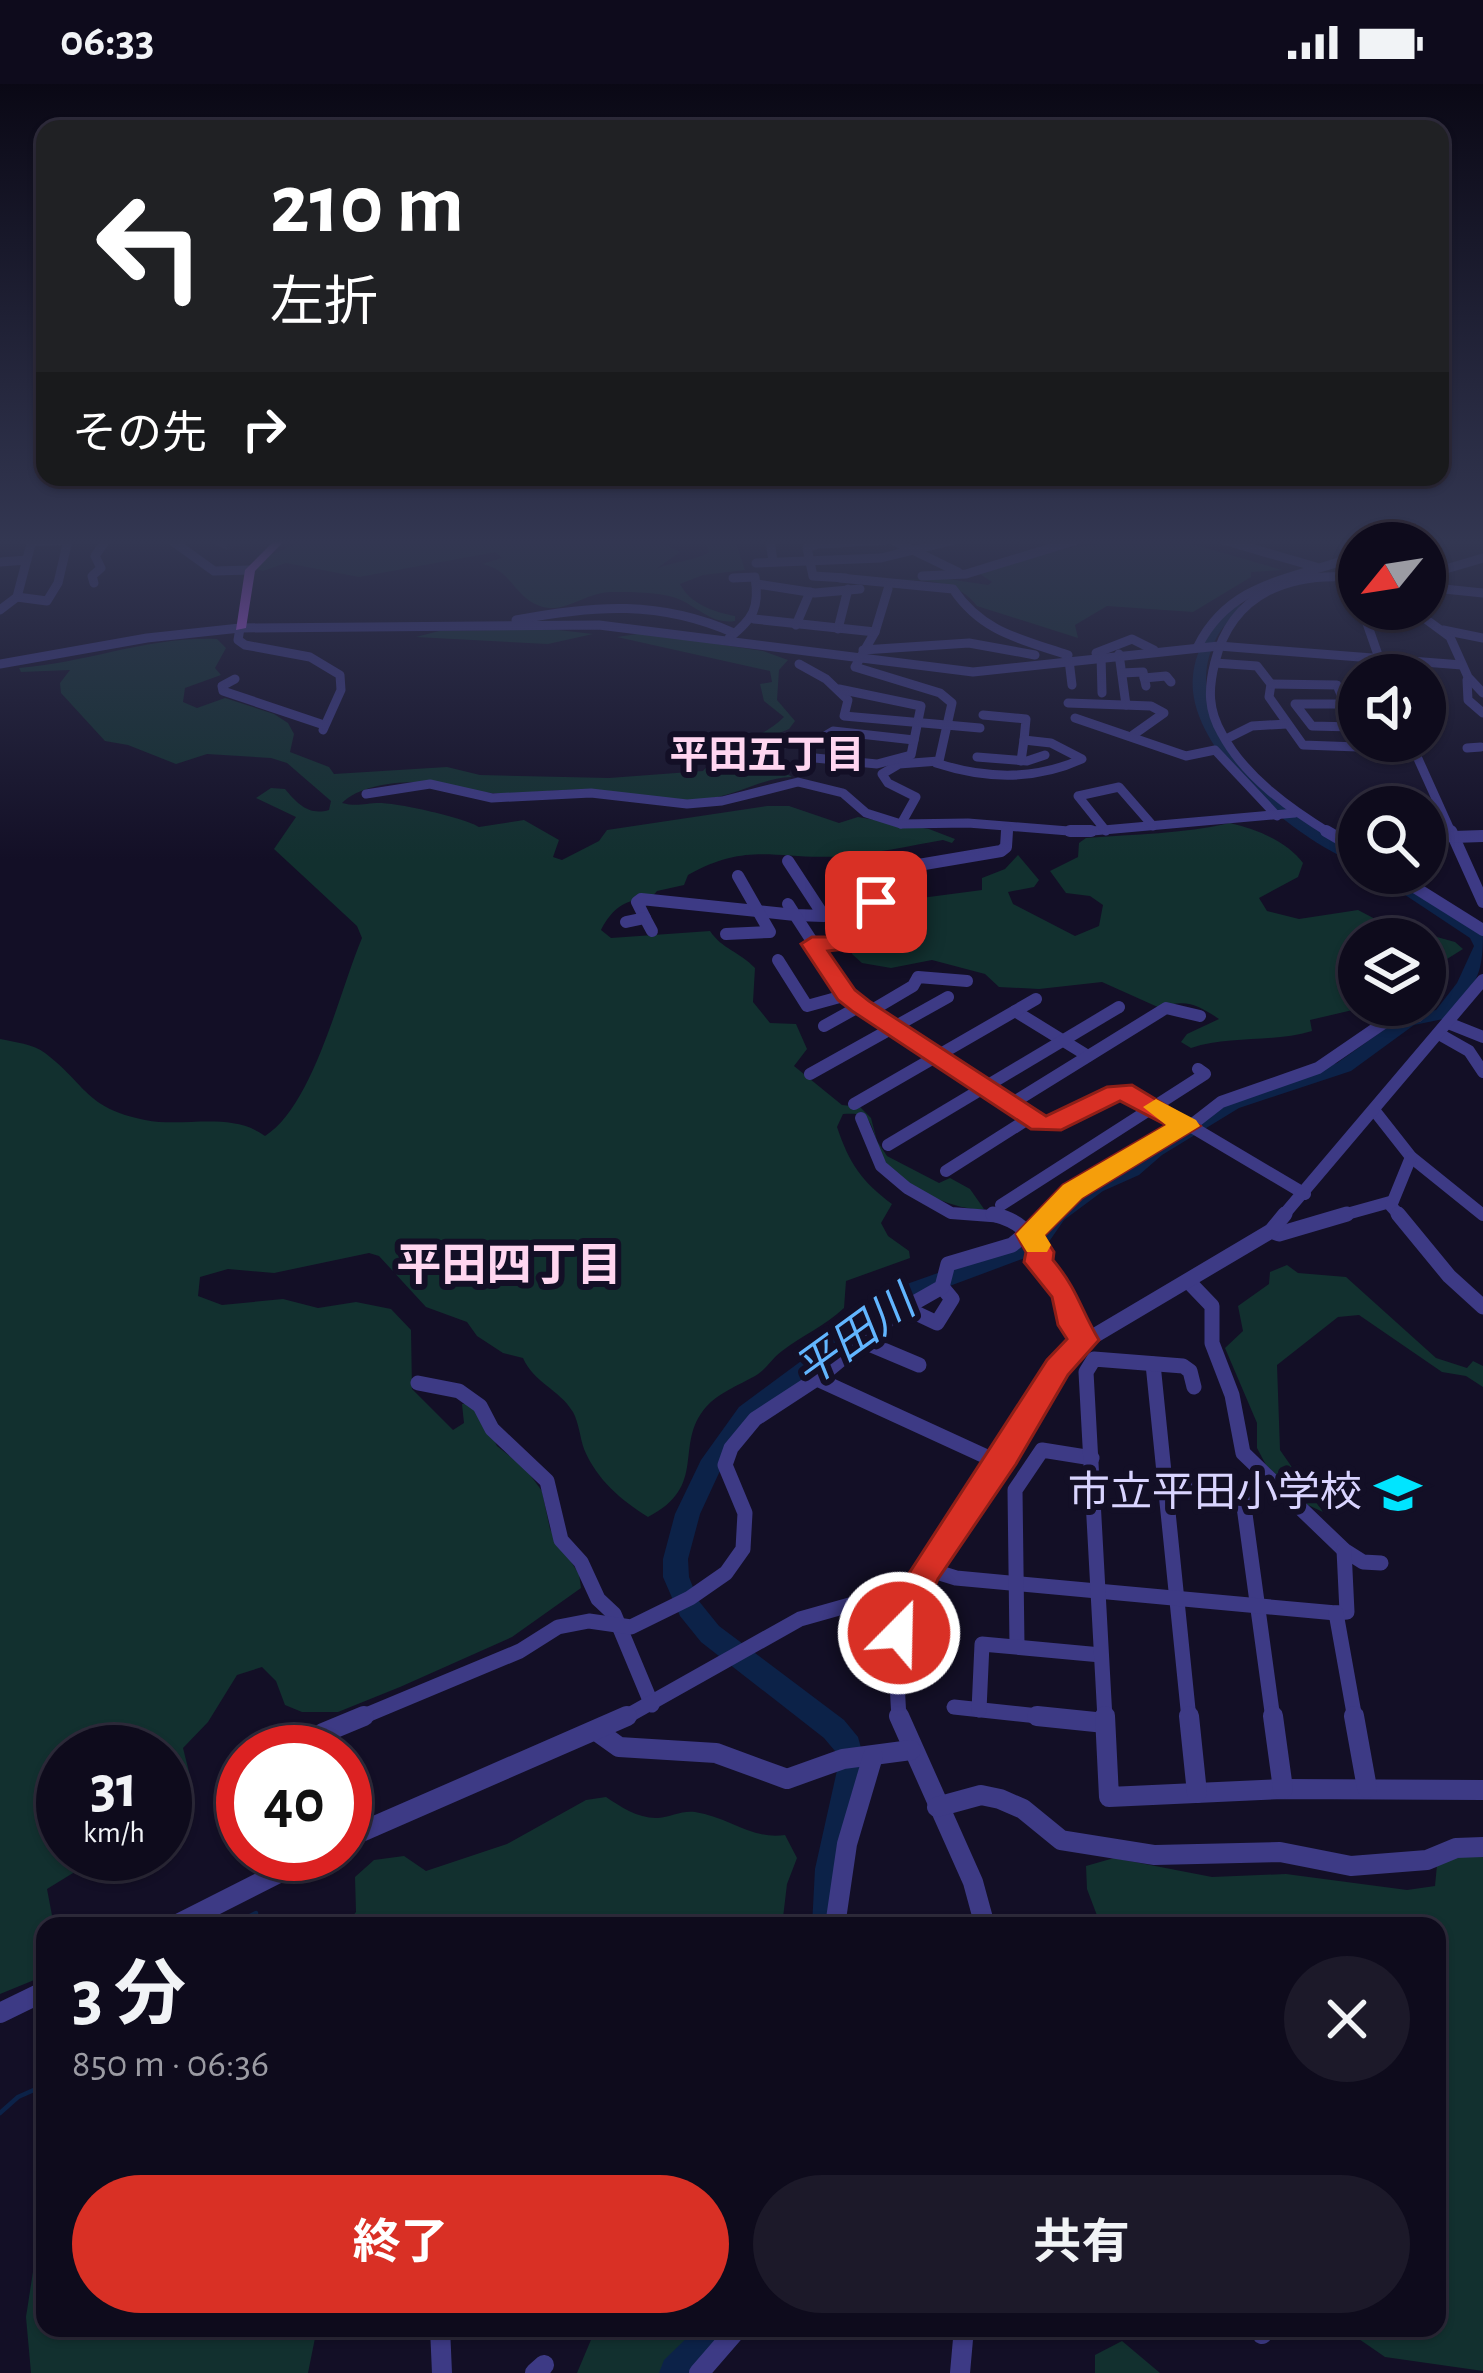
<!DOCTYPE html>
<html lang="ja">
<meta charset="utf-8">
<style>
body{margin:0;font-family:"Alegreya Sans","Noto Sans JP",sans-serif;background:#1c1929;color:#f1f3f6;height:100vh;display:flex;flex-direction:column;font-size:45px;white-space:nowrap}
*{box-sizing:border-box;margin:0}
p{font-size:39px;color:#9b9ba3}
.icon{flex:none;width:66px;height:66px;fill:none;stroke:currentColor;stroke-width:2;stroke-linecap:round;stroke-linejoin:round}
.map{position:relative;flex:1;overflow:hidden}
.drawer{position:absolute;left:36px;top:1833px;width:1410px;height:420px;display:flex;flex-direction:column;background:#0e0b1c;border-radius:24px;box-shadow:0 3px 9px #0004,0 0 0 3px #2e2b3b}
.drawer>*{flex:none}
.banner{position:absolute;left:36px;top:36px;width:1413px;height:366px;border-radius:24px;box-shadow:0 3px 9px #0004,0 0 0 3px #2e2b3b;background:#202124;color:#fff;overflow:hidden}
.needle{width:78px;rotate:240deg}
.controls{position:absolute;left:1338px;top:438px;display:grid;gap:24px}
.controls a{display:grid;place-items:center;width:108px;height:108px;border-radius:50%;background:#0e0b1c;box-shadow:0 3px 9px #0004,0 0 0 3px #2e2b3b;font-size:60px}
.speed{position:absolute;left:36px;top:1641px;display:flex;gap:24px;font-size:60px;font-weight:700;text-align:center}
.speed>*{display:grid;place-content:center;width:156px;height:156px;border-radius:50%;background:#0e0b1c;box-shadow:0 3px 9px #0004,0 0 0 3px #2e2b3b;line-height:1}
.speed small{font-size:30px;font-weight:400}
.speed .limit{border:18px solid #d22;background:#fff;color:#111}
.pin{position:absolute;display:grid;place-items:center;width:102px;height:102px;color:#fff;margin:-51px;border-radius:24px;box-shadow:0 6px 18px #0006}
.me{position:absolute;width:132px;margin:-66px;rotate:23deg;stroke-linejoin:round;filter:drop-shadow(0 0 9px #0008)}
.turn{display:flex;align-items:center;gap:42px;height:252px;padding:0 36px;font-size:54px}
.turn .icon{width:156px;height:156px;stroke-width:2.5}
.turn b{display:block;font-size:84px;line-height:102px}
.then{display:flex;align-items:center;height:114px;padding:0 36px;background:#0003;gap:24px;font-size:45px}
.round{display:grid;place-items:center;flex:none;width:126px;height:126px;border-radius:63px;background:#1c1929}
.overview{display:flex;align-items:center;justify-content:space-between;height:204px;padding:0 36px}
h1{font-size:72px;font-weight:700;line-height:90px}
.action{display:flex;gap:24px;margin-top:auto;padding:24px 36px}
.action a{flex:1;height:138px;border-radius:72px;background:#d93025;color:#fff;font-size:48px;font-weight:700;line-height:138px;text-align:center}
.action a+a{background:#1c1929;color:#f1f3f6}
.status{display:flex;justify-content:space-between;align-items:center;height:84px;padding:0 60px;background:#0e0b1c;direction:ltr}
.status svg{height:33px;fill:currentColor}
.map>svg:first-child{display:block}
</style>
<div class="status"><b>06:33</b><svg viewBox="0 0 49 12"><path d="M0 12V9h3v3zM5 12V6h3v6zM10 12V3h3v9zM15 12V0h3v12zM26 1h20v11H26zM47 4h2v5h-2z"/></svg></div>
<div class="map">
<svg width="1483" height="2289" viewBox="0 0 1483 2289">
<rect width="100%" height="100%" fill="#130f26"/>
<g fill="#12302f">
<path d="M304 456H657L680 468 656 485C671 478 698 476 709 468L705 456H742L737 462 745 486 703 491 680 500C690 520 714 528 735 532V537C712 541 697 522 676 514 659 508 629 508 611 508 586 508 564 531 540 522 514 513 512 486 482 480L502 474 496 468 359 493 286 479 263 487 256 485 264 474Z"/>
<path d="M1098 456 1192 460 1282 486 1251 488V493L1193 528 1107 522 1075 541 1078 554 977 522C953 490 912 497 875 496L948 495 988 501 992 498 977 488 1040 468 1099 460Z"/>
<path d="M550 545 593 550 548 560 416 553 439 547Z"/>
<path d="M644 549 763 567 788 576 779 586 777 616 795 637 789 645 760 657 763 675 792 693C763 694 741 709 713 714 674 721 632 708 594 706 548 703 502 717 456 703 426 695 366 695 342 719 357 723 365 719 380 719 398 719 466 734 479 743L524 736 559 756 553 773 562 776 599 757 607 746 767 722H789L839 739 858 733 929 745 955 755 952 759 943 756C910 762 876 769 842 772 779 777 750 756 688 791L684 801 657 807 651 814C626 815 613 823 601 846L611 854 710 847C722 865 740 868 755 884L753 918 770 939 796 940 807 965 794 982 842 1021 860 1023 871 1034 877 1057 887 1072 939 1099 950 1094 970 1105 984 1125C956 1128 897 1101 883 1075 876 1064 875 1037 863 1032 857 1029 849 1030 843 1030L837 1043C849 1079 862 1098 892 1120L881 1139 888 1152 909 1167 910 1174 846 1197 844 1224C825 1242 803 1251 782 1267 772 1274 766 1286 755 1292 739 1301 718 1309 706 1323 673 1361 709 1402 648 1433 621 1416 597 1396 584 1365 580 1354 579 1339 573 1328 559 1305 534 1299 523 1274L503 1269 477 1252 467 1238 426 1223 379 1172 369 1169 274 1189 228 1185 200 1193 198 1212 222 1221 283 1215 318 1224 356 1218 391 1225 411 1246 412 1305 453 1346 464 1339 462 1320 476 1319 497 1362 525 1384 542 1407 550 1445 579 1490 581 1504 512 1553 400 1603 338 1628H302L285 1621 276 1597 262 1583 237 1591 208 1638 183 1664 190 1692 165 1720V1668H63V1770H104L47 1805 54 1842H45L44 1892 0 1910V955C14 958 34 960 45 969 87 1001 85 1024 145 1036 184 1044 231 1027 265 1052 313 1022 339 909 362 854L357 842 274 765 296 733 256 714 271 704 285 705C297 719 308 732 329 726L331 717 287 679 271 674 207 670 176 680 128 661 105 657 61 609 60 599 70 586 21 588 19 584C86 579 150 552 217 555L226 564 215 584 221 591 185 604 183 618 197 624 225 614 274 630 288 639 294 650 290 668 329 683 334 690 447 683 480 691 609 694 703 687C726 660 760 657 784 633L764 617 760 600 772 598 770 587 617 553Z"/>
<path d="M1230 739C1256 745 1287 757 1303 779L1298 793 1259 814 1267 827 1299 835 1358 826 1379 837 1455 858 1463 865 1439 880 1425 895V855H1359V921H1374L1310 936 1312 947C1272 959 1230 951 1191 964L1181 958 1187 950 1219 935C1198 921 1185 914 1160 924L1102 898 1039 905 999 903 985 890 932 876 891 884 862 879 852 870 854 845 861 840 915 844 923 838 921 830 906 822V816L982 806V794L1005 785 1018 771 1039 796 1034 803 1008 808 1013 820 1075 852 1099 842 1103 821 1090 812 1066 809 1050 787 1078 773 1079 759 1086 754C1135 750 1182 750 1230 739Z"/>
<path d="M1287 1181 1298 1189 1346 1193 1436 1274 1467 1284 1473 1277 1483 1282V1303L1466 1292 1442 1288 1359 1231 1338 1233 1277 1281 1280 1366 1323 1428 1308 1421 1266 1381 1257 1364V1339L1225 1264 1243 1247 1238 1222 1269 1200 1270 1188Z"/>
<path d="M606 1713C621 1723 639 1735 658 1734 670 1733 683 1726 695 1728 729 1733 751 1756 785 1751L797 1774 787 1800 782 1842H345L356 1828 355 1793 374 1776 404 1772 426 1787 507 1760 586 1716Z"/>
<path d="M1460 1766 1483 1767V2287L1385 2273 1343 2244H1437V1842H1101L1087 1805 1086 1782 1114 1774 1212 1793 1286 1790 1407 1806 1435 1802 1437 1781Z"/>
<path d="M45 2110V2244H317L308 2289H31L26 2233Z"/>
<path d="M596 2244H711L665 2289H577Z"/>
<path d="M1122 2257 1160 2289H1095V2271Z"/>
</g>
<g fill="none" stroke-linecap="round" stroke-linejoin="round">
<g stroke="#0c2248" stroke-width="4.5">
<path d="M230 1842 256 1829"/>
<path d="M0 2029 18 2013 45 2001"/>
</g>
<g fill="#0c2248" fill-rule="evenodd">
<path d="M1229 518 1241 521C1232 533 1219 546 1214 559 1174 648 1294 731 1359 768V780C1298 758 1185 665 1193 592 1196 562 1212 542 1229 518Z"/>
<path d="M1372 789H1391L1483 849C1483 895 1475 899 1448 934L1414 941 1351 987 1239 1024 1162 1071 1139 1091 1103 1107 1064 1136 1046 1162 1033 1171 920 1213 755 1335 719 1389 700 1430 688 1475 689 1493 698 1516 719 1542 844 1636 858 1653 866 1682 845 1785 842 1842H812L815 1785 838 1682 835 1667 824 1654 701 1558 680 1532 663 1493V1475L675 1430 701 1376 739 1323 904 1201 1017 1161 1032 1152 1050 1126 1089 1097 1125 1081 1148 1061 1225 1016 1337 979 1402 933 1436 926 1457 899 1474 862 1470 854Z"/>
<path d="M697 2244H740L734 2256 702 2289H659L664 2276Z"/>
</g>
<g stroke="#3d3a85" stroke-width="9">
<path d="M171 456 214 487 250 486"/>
<path d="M770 456 773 478"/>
<path d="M828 456 807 464 813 492 846 494"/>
<path d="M892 456 958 488"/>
<path d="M1223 456 1316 483"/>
<path d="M1342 456 1359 515"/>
<path d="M31 458 70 456"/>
<path d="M822 460 887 456"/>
<path d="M0 478 27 476"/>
<path d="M756 479 881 474 955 456"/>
<path d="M1425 491 1483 474"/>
<path d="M922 492 966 490 1077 456"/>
<path d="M840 494 953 505C982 548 1020 555 1068 571"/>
<path d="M94 499 92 492 101 484 95 472 106 456"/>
<path d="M757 500 815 509 860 505"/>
<path d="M1425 503 1483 509"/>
<path d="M888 505 875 548 855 583 940 609 952 619 939 677 899 680 882 690 888 699 916 713 901 740"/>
<path d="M17 513 47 517 58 499 68 456"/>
<path d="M1362 525 1385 591"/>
<path d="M1412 525 1450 553 1468 593 1483 609"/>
<path d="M0 526 17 513 32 456"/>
<path d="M754 535 875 548"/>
<path d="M516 536C594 521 660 516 734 549"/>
<path d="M796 541 810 508"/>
<path d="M240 544 238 556 245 561 310 573 340 591 341 606 323 646"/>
<path d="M838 545 848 505"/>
<path d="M1443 546 1483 554"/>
<path d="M729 554C753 535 760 524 755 493L733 494"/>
<path d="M1198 562C1229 500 1287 496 1348 475"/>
<path d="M863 566 969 559 1035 571"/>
<path d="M1096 569 1132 555 1154 566"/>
<path d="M1119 570 1126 621"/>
<path d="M1101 572 1102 609"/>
<path d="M1069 576 1072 601"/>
<path d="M1215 579 1257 582 1271 600 1269 613 1303 661 1413 665"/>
<path d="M0 580 147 554 240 544 599 541 973 588 1219 562 1462 581"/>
<path d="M799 580 826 595 848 616 844 632 980 644"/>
<path d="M1122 589 1143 588 1146 602"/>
<path d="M1144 594 1166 592 1171 598"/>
<path d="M235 595 222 602 223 607 324 641"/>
<path d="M1467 596 1468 616 1483 629"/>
<path d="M1271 600 1337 601 1362 661"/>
<path d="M1068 619 1151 622 1164 629 1133 651"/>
<path d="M1344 620H1295L1312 642 1354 643"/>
<path d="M983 631 1026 635 1024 656"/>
<path d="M1075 634 1186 672 1215 666 1277 732"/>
<path d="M1226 655 1252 642 1287 640"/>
<path d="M1410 657 1452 750"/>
<path d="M1467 664 1481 663"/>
<path d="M977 673 1027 677 1045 671"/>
<path d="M815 674 877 680 911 671 921 622 839 605"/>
<path d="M838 676 823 653 833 647 914 656"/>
<path d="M936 679C985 695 1034 697 1082 675L1051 659 1024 656 1021 677"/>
<path d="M366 710 430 700 492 714 591 709 687 720 722 717 798 698 843 709 866 729 901 740 968 739 1081 748 1295 729"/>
<path d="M1106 747 1078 712 1119 703 1153 742"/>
<path d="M1007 750V744"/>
<path d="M1331 750C1290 725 1245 693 1222 650 1208 626 1208 605 1215 578 1232 508 1291 487 1359 494"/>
</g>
<g stroke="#3d3a85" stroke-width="12">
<path d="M1070 747H1091"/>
<path d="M1326 747 1359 766"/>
<path d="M1451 747 1483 818"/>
<path d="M1453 753 1483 752"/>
<path d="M788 777 824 832 795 831 788 820"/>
<path d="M1392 789 1483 846"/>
<path d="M832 794 858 833"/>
<path d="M879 820 898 810 886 789 889 786 1001 767 1006 763 1007 747"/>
<path d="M645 834 637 818 641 815 795 831 847 911 1040 1039C1071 1044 1101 1010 1133 1008L1305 1110"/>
<path d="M626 838 645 834 652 847"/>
<path d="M726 850 770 848 738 792"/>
<path d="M812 860H845L858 833 879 820 857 790"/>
<path d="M778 876 807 922 847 911"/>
<path d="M1015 927 1088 972"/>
<path d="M869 928 913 902 918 893 967 897"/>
<path d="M1448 939 1483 953"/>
<path d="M824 942 860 922"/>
<path d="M1439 950 1469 967 1483 988"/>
<path d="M810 990 948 913"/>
<path d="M854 1020 1036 915"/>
<path d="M1011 1020 1166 924 1200 932"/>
<path d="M1374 1026 1411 1073 1483 1131"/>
<path d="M861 1034 881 1082 907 1104 951 1129 1004 1133"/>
<path d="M888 1061 1119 923"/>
<path d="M946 1087 1031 1033"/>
<path d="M1001 1121 1205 990 1198 985"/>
<path d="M1046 1133 1072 1107 1122 1081 1157 1054 1194 1039 1221 1018 1318 984 1388 936 1412 928 1418 932"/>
<path d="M1282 1133 1483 896"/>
<path d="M1336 1133 1390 1118"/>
<path d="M1401 1133 1391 1122 1411 1073"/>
</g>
<g stroke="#3d3a85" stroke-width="15">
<path d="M993 1130C1036 1142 1024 1155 1042 1182 1048 1193 1061 1201 1066 1212 1073 1228 1073 1241 1084 1256"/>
<path d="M1398 1130 1449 1192 1483 1223"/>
<path d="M1271 1147 1279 1150 1347 1130"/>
<path d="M1188 1197 1212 1222V1259L1232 1311 1243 1369 1344 1466 1363 1478 1381 1479"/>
<path d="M901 1222 937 1239 952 1215 942 1203"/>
<path d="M862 1257 919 1281"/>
<path d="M1153 1280 1189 1635"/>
<path d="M817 1295 1000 1379"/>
<path d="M418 1299 459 1307 480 1322 492 1345 547 1397 561 1456 581 1478 598 1515 614 1530 652 1621"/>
<path d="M1167 1402 1242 1408 1273 1635"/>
<path d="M927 1485 956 1494 1336 1529 1347 1528 1344 1466"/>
<path d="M1336 1529 1355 1635"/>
<path d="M899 1543 891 1527 871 1515 923 1493"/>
<path d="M1017 1562 1015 1406 1042 1366 1092 1374"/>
<path d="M954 1623 1066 1635"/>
<path d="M979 1626 982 1560 1101 1571"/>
<path d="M357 1635 520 1567 558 1543 589 1537 631 1543 690 1514 726 1489 743 1465 745 1429 725 1381 731 1364 755 1335 821 1292 898 1228 942 1203 948 1180 1012 1161 1049 1130"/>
<path d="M622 1635 800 1535 871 1515"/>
<path d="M899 1635 896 1580 907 1521 1072 1265 1271 1147 1285 1130"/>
<path d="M1105 1635 1086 1288 1094 1275 1183 1282 1190 1287 1194 1303"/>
</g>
<g stroke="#3d3a85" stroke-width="20">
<path d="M899 1632 973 1798 985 1842"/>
<path d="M1037 1632 1105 1639"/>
<path d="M1105 1632 1109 1713 1283 1705 1483 1706"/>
<path d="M1189 1632 1197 1709"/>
<path d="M1273 1632 1283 1705"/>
<path d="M1354 1632 1367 1704"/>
<path d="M598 1648 619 1663 716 1669 787 1695 843 1675 911 1666"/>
<path d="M297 1668 323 1649 364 1632"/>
<path d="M937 1723 981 1711 1000 1715 1023 1725 1061 1756 1155 1771 1280 1768 1351 1782 1427 1776 1456 1764 1483 1763"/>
<path d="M345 1755 627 1632"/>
<path d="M174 1842 316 1770"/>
<path d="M835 1842 847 1760 873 1672"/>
<path d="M0 1929 45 1907"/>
<path d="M440 2244 442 2289"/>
<path d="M1262 2250 1264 2244"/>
<path d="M535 2289 544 2281"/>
<path d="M699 2289 738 2244"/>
<path d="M960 2289 964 2244"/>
</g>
<path fill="#c25bff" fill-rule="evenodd" d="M275 456H285L255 487 246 544 236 546 245 486Z"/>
</g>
<path fill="#312854" d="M206 456H253L227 466Z"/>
<path fill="#1d163a" d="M225 456H253L227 466Z"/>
<linearGradient id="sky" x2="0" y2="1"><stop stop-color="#0a0815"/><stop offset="0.59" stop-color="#333752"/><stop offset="1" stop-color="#333752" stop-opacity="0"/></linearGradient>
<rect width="1483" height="776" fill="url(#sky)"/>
<path fill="#d93025" stroke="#8d1f18" stroke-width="3" d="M876 811 887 816V825L867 836 853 864 828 867 855 906 869 917 1046 1032 1107 1003 1132 1001 1200 1042 1082 1114 1044 1152 1054 1168 1053 1176C1078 1206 1080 1224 1099 1256L1068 1291 1016 1380 938 1495 911 1560 899 1564 887 1560 882 1549 895 1511 1047 1276 1067 1255 1058 1241 1052 1213 1024 1178 1026 1168 1016 1150 1063 1101 1166 1041 1120 1017 1061 1046 1031 1045 852 927 838 916 801 860 812 853H837L850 828Z"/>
<path fill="#f59e0b" d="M1156 1015 1196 1036 1200 1042 1082 1114 1045 1151 1051 1161 1047 1168H1027L1016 1150 1063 1101 1166 1041 1143 1023Z"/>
<defs>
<g id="school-bare" transform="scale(3.6)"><path d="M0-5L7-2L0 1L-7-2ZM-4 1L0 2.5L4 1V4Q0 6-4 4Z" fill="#00e5ff" stroke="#130f26" stroke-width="2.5" paint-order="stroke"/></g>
</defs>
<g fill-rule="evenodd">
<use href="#school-bare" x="1398" y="1409"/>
</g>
<g text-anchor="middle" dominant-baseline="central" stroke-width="12" stroke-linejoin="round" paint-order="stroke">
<g font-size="39" font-weight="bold" fill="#ffd6f0" stroke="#130f26">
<text x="767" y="672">平田五丁目</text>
</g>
<g font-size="42" fill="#d9d4ff" stroke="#130f26" text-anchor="end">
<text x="1362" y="1409">市立平田小学校</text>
</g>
<g font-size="45" font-weight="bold" fill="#ffd6f0" stroke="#130f26">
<text x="509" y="1182">平田四丁目</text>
</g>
<g font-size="45" font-style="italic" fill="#62b6ff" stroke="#130f26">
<text transform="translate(855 1254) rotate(-36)">平田川</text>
</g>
</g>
</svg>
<div class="controls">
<a><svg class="needle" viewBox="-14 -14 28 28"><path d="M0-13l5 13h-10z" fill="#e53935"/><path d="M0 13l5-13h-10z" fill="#9b9ba3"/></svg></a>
<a><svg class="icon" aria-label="sound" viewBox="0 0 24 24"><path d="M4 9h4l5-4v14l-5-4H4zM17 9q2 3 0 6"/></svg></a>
<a><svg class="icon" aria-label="search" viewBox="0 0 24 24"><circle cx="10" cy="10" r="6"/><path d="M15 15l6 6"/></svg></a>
<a><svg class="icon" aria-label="layers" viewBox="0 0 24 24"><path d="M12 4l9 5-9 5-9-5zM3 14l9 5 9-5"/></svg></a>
</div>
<div class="speed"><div>31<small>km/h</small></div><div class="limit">40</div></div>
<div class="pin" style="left:876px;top:818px;background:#d93025"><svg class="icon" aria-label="arrive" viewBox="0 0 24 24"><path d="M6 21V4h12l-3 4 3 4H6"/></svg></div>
<svg class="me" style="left:899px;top:1549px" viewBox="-20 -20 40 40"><circle r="17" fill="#d93025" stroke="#fff" stroke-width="3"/><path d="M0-11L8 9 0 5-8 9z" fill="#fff"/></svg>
<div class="banner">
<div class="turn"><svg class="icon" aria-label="left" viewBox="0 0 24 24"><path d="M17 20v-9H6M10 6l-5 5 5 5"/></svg><div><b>210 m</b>左折</div></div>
<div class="then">その先<svg class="icon" aria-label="right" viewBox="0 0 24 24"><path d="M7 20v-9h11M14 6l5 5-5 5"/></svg></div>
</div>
<section class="drawer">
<div class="overview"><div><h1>3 分</h1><p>850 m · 06:36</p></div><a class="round"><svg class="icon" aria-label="close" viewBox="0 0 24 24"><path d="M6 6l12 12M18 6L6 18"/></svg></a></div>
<div class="action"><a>終了</a><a>共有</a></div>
</section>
</div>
